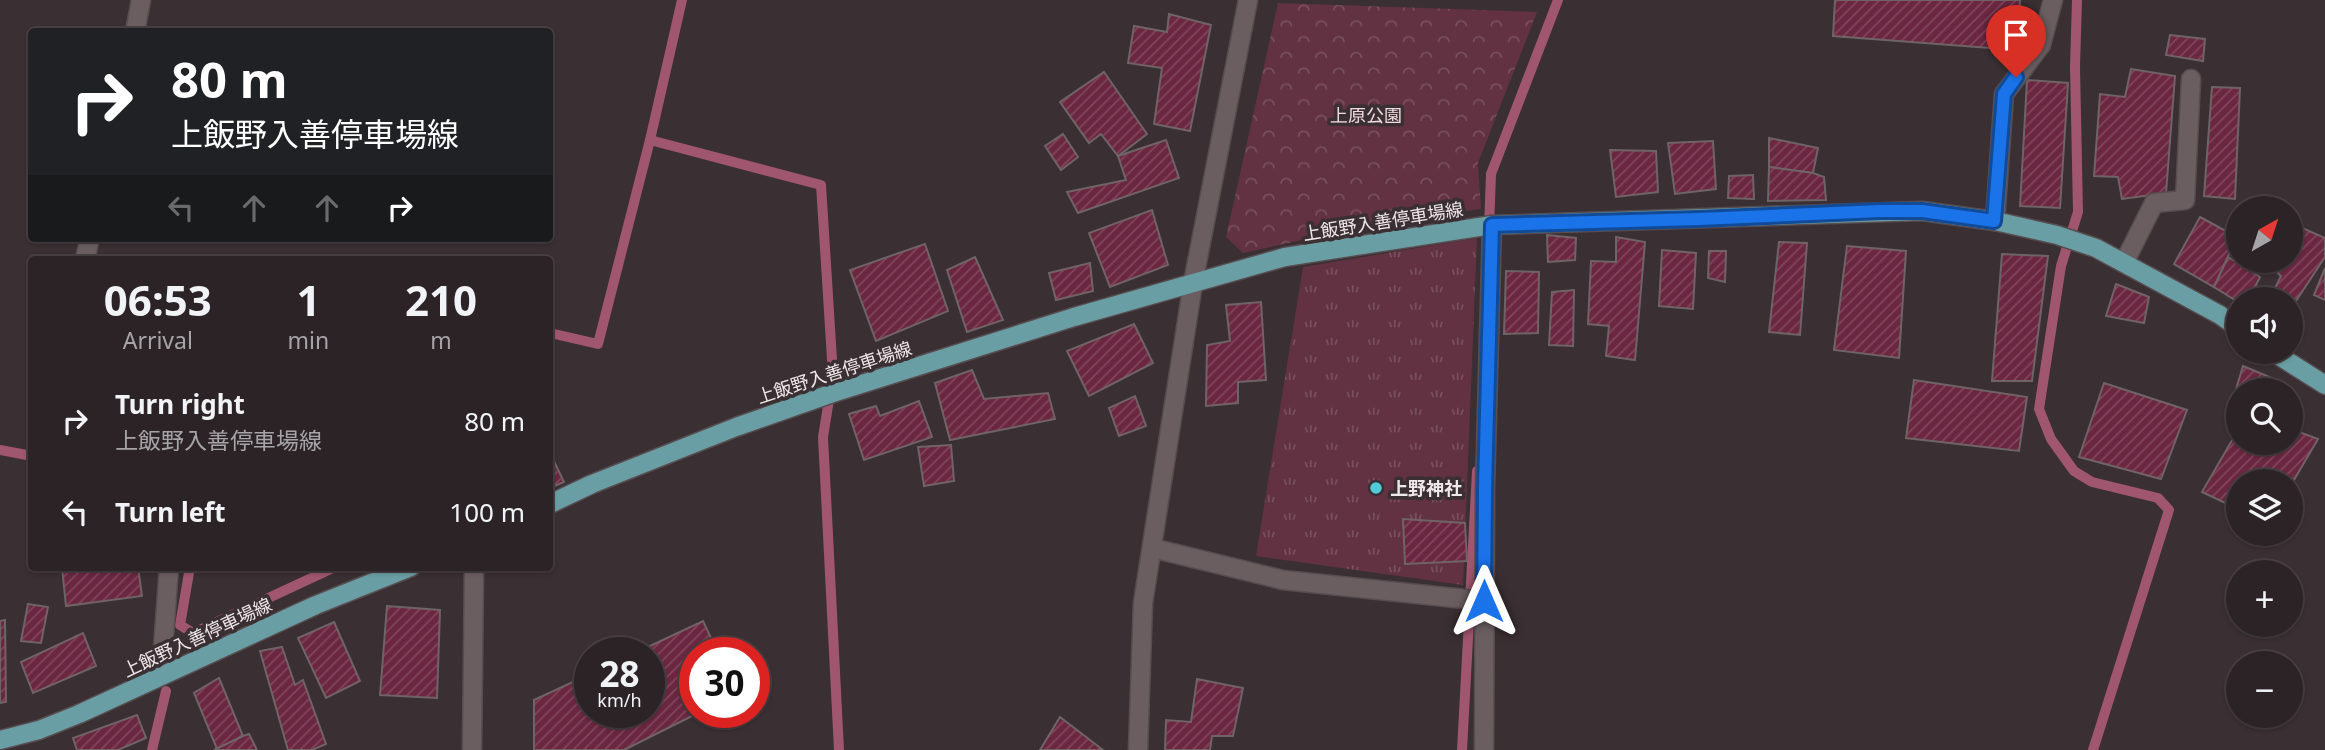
<!DOCTYPE html>
<meta charset="utf-8">
<style>
body{margin:0;font-family:"Noto Sans","Noto Sans JP",sans-serif;background:#342b2e;color:#f1f3f6;height:100vh;display:flex;flex-direction:column;font-size:26px;white-space:nowrap}
*{box-sizing:border-box;margin:0}
p{font-size:23px;color:#a6a4a7}
.icon{flex:none;width:38px;height:38px;fill:none;stroke:currentColor;stroke-width:2;stroke-linecap:round;stroke-linejoin:round}
.map{position:relative;flex:1;overflow:hidden}
.details{position:absolute;left:28px;top:256px;width:525px;height:315px;display:flex;flex-direction:column;background:#2c2326;border-radius:7px;box-shadow:0 2px 5px #0004,0 0 0 2px #484043}
.details>*{flex:none}
.guide{position:absolute;left:28px;top:28px;width:525px;height:214px;border-radius:7px;box-shadow:0 2px 5px #0004,0 0 0 2px #484043;background:#202124;color:#fff;overflow:hidden}
.needle{width:46px;rotate:39deg}
.buttons{position:absolute;left:2226px;top:196px;display:grid;gap:14px}
.buttons a{display:grid;place-items:center;width:77px;height:77px;border-radius:50%;background:#2c2326;box-shadow:0 2px 5px #0004,0 0 0 2px #484043;font-size:35px}
.speed{position:absolute;left:574px;top:637px;display:flex;gap:14px;font-size:35px;font-weight:700;text-align:center}
.speed>*{display:grid;place-content:center;width:91px;height:91px;border-radius:50%;background:#2c2326;box-shadow:0 2px 5px #0004,0 0 0 2px #484043;line-height:1}
.speed small{font-size:18px;font-weight:400}
.speed .limit{border:10px solid #d22;background:#fff;color:#111}
.pin{position:absolute;display:grid;place-items:center;width:60px;height:60px;color:#fff;margin:-72px -30px;border-radius:50% 50% 50% 0;rotate:-45deg;box-shadow:0 0 7px #0007}
.pin .icon{rotate:45deg}
.me{position:absolute;width:77px;margin:-38px;rotate:0deg;stroke-linejoin:round;filter:drop-shadow(0 0 5px #0008)}
.turn{display:flex;align-items:center;gap:24px;height:147px;padding:0 28px;font-size:32px}
.turn .icon{width:91px;height:91px;stroke-width:2.5}
.turn b{display:block;font-size:49px;line-height:60px}
.lanes{display:flex;align-items:center;height:66px;padding:0 28px;background:#0003;justify-content:center;gap:35px;direction:ltr}
.lanes .off{opacity:.35}
.eta{display:flex;justify-content:space-evenly;align-items:center;height:119px;text-align:center}
.eta b{font-size:42px;font-weight:700;line-height:49px}
ul{padding:0;list-style:none}
li{display:flex;align-items:center;gap:21px;height:91px;padding:0 28px}
li div{flex:1}
li b{display:block;font-size:26px}
li em{font-style:normal}
.map>svg:first-child{display:block}
</style>
<div class="map">
<svg width="2325" height="750" viewBox="0 0 2325 750">
<defs>
<pattern id="grass-tufts" width="24" height="20" patternUnits="userSpaceOnUse" patternTransform="scale(1.75)"><rect width="24" height="20" fill="#623242"/><path d="M3 7l-1-3M5 7V3M7 7l1-3M15 17l-1-3M17 17v-4M19 17l1-3" fill="none" stroke="#79505d"/></pattern>
<pattern id="park-crowns" width="20" height="18" patternUnits="userSpaceOnUse" patternTransform="scale(1.75)"><rect width="20" height="18" fill="#623242"/><path d="M2 6a3 3 0 1 1 6 0M12 15a3 3 0 1 1 6 0" fill="none" stroke="#79505d"/></pattern>
<pattern id="building-hatch" width="6" height="6" patternUnits="userSpaceOnUse" patternTransform="scale(1.75)"><rect width="6" height="6" fill="#6b2640"/><path d="M-1 1l2-2M0 6l6-6M5 7l2-2" fill="none" stroke="#80465c"/></pattern>
</defs>
<rect width="100%" height="100%" fill="#3a2f32"/>
<path fill="url(#grass-tufts)" d="M1477 238 1463 585 1256 556 1303 267Z"/>
<path fill="url(#park-crowns)" d="M1278 3 1537 12 1478 163 1481 209 1389 221 1243 253 1226 237Z"/>
<g fill="none" stroke-linecap="round" stroke-linejoin="round">
<g stroke="#a0566f" stroke-width="10">
<path d="M682 0 650 140 821 185 833 375 823 437 839 750"/>
<path d="M2077 0 2075 67 2078 212 2061 266 2039 409 2051 439 2074 471 2092 482 2158 498 2169 510 2093 750"/>
<path d="M1489 229 1491 174 1558 0"/>
<path d="M550 333 598 344 650 140"/>
<path d="M0 450 32 456"/>
<path d="M190 567 180 625 193 633 335 567"/>
<path d="M152 750 166 691"/>
<path d="M1462 750 1477 471"/>
</g>
</g>
<g fill="url(#building-hatch)" stroke="#6f6366" stroke-width="2">
<path d="M1835 0H2020L2016 50 1833 36Z"/>
<path d="M1169 14 1211 25 1190 131 1154 124 1162 68 1128 63 1134 26 1167 32Z"/>
<path d="M2170 35 2205 39 2203 61 2166 55Z"/>
<path d="M2131 69 2175 76 2166 193 2122 199 2118 177 2094 176 2100 94 2125 97Z"/>
<path d="M1104 72 1147 134 1118 156 1101 134 1089 143 1060 102Z"/>
<path d="M2027 80 2068 83 2060 208 2020 206Z"/>
<path d="M2212 87 2240 88 2235 199 2204 196Z"/>
<path d="M1063 134 1078 157 1061 170 1045 146Z"/>
<path d="M1769 138 1818 148 1813 173 1769 167Z"/>
<path d="M1166 140 1179 178 1078 213 1067 192 1126 180 1118 156Z"/>
<path d="M1713 141 1716 189 1675 194 1668 143Z"/>
<path d="M1610 150 1656 151 1658 192 1616 197Z"/>
<path d="M1769 167 1813 173 1824 177 1826 200 1768 201Z"/>
<path d="M1753 175 1754 199 1728 198 1729 176Z"/>
<path d="M1152 210 1168 265 1110 287 1089 233Z"/>
<path d="M2200 217 2237 237 2214 287 2174 264Z"/>
<path d="M2291 223 2325 238V257L2292 307 2291 299H2277L2271 296 2281 276 2264 261H2291Z"/>
<path d="M1547 235 1576 238 1575 260 1548 262Z"/>
<path d="M1616 237 1645 242 1635 360 1606 356 1609 326 1588 324 1591 261 1616 262Z"/>
<path d="M1779 242 1807 243 1800 335 1769 332Z"/>
<path d="M925 244 948 311 876 341 850 270Z"/>
<path d="M1847 246 1906 251 1899 358 1834 350Z"/>
<path d="M1662 250 1696 253 1693 309 1659 306Z"/>
<path d="M1709 251H1726L1725 282 1708 278Z"/>
<path d="M2002 254 2048 256 2032 381H1992Z"/>
<path d="M975 257 1003 320 967 332 947 270Z"/>
<path d="M2228 257 2260 277 2249 299H2238V302L2214 287Z"/>
<path d="M1090 263 1093 291 1056 300 1049 273Z"/>
<path d="M2325 268V300L2314 295Z"/>
<path d="M1506 271 1539 272 1538 333 1504 334Z"/>
<path d="M2116 284 2149 297 2144 323 2106 316Z"/>
<path d="M1574 290 1573 346 1549 345 1552 292Z"/>
<path d="M1261 302 1266 380 1238 382V403L1206 406 1207 345 1230 341 1226 305Z"/>
<path d="M1134 324 1153 363 1089 396 1067 351Z"/>
<path d="M2243 366 2284 383 2282 390H2238V412L2230 409Z"/>
<path d="M972 370 984 399 1048 393 1055 419 950 440 935 383Z"/>
<path d="M1914 380 2027 397 2019 451 1906 438Z"/>
<path d="M2104 383 2187 410 2161 479 2079 457Z"/>
<path d="M1135 396 1146 426 1119 436 1109 408Z"/>
<path d="M919 401 932 437 864 460 849 414 876 406 880 416Z"/>
<path d="M2291 429 2318 439 2291 485V481H2238V509L2202 492 2238 430V443H2291Z"/>
<path d="M951 445 954 481 924 486 918 447Z"/>
<path d="M550 453 564 482 550 488Z"/>
<path d="M1403 519 1465 523 1467 561 1405 564Z"/>
<path d="M62 567H138L142 596 66 606Z"/>
<path d="M28 604 48 607 41 643 21 641Z"/>
<path d="M387 606 440 610 437 698 380 695Z"/>
<path d="M5 620 6 702 0 703V621Z"/>
<path d="M703 621 718 653H695V712H700L624 750H534V700L590 674V712H649V653H635Z"/>
<path d="M334 622 360 681 326 698 298 638Z"/>
<path d="M83 633 96 666 33 693 21 662Z"/>
<path d="M282 647 295 685 303 680 326 744 312 750H288L260 651Z"/>
<path d="M219 678 243 736 217 749 194 693Z"/>
<path d="M1197 679 1243 688 1233 736H1212L1210 750H1165L1166 720 1191 722Z"/>
<path d="M137 715 146 738 118 750H77L73 738Z"/>
<path d="M1060 717 1103 750H1040Z"/>
<path d="M249 734 257 750H214L243 736Z"/>
</g>
<g fill="none" stroke-linecap="round" stroke-linejoin="round">
<g stroke="#574d50" stroke-width="21">
<g id="minor">
<path d="M135 32 141 0"/>
<path d="M1995 221 2004 94 2041 45 2053 0"/>
<path d="M85 259 90 238"/>
<path d="M2124 263 2154 203 2185 200 2191 79"/>
<path d="M1152 548 1283 580 1484 601"/>
<path d="M161 676 169 567"/>
<path d="M472 750 474 567"/>
<path d="M1138 750 1143 603 1193 283 1248 0"/>
<path d="M1484 750 1485 488 1492 225"/>
</g>
</g>
<g stroke="#574d50" stroke-width="21">
<g id="major">
<path d="M2273 352 2325 385"/>
<path d="M550 504 592 484 736 427 833 393 1074 317 1285 257 1492 225 1922 211 1995 221 2057 235 2096 248 2220 315 2238 328"/>
<path d="M0 740 39 730 79 714 316 605 411 567"/>
</g>
</g>
<use href="#minor" stroke="#6a5e61" stroke-width="18"/>
<use href="#major" stroke="#6a9ea5" stroke-width="18"/>
</g>
<g fill="none" stroke-linecap="round" stroke-linejoin="round">
<g stroke="#114b97" stroke-width="18">
<path id="route" d="M1484 601 1485 488 1492 225 1699 219 1880 211H1922L1994 221 2004 94 2016 77"/>
</g>
<use href="#route" stroke="#1a73e8" stroke-width="12"/>
</g>
<circle fill="#52cbd8" stroke="#3a2f32" stroke-width="2.5" cx="1376" cy="488" r="7"/>
<g text-anchor="middle" dominant-baseline="central" stroke-width="7" stroke-linejoin="round" paint-order="stroke">
<g font-size="18" fill="#f0dae0" stroke="#3a2f32">
<text x="1366" y="115">上原公園</text>
</g>
<g font-size="18" fill="#efe8ea" stroke="#3a2f32">
<text transform="translate(1383 221) rotate(-9)">上飯野入善停車場線</text>
<text transform="translate(834 372) rotate(-18)">上飯野入善停車場線</text>
<text transform="translate(197 637) rotate(-25)">上飯野入善停車場線</text>
</g>
<g font-size="18" font-weight="bold" fill="#efe8ea" stroke="#3a2f32" text-anchor="start">
<text x="1390" y="488">上野神社</text>
</g>
</g>
</svg>
<div class="buttons">
<a><svg class="needle" viewBox="-14 -14 28 28"><path d="M0-13l5 13h-10z" fill="#e53935"/><path d="M0 13l5-13h-10z" fill="#a6a4a7"/></svg></a>
<a><svg class="icon" aria-label="sound" viewBox="0 0 24 24"><path d="M4 9h4l5-4v14l-5-4H4zM17 9q2 3 0 6"/></svg></a>
<a><svg class="icon" aria-label="search" viewBox="0 0 24 24"><circle cx="10" cy="10" r="6"/><path d="M15 15l6 6"/></svg></a>
<a><svg class="icon" aria-label="layers" viewBox="0 0 24 24"><path d="M12 4l9 5-9 5-9-5zM3 14l9 5 9-5"/></svg></a>
<a>+</a>
<a>−</a>
</div>
<div class="speed"><div>28<small>km/h</small></div><div class="limit">30</div></div>
<div class="pin" style="left:2016px;top:77px;background:#d93025"><svg class="icon" aria-label="arrive" viewBox="0 0 24 24"><path d="M6 21V4h12l-3 4 3 4H6"/></svg></div>
<svg class="me" style="left:1484px;top:601px" viewBox="-20 -20 40 40"><path d="M0-17L14 15 0 8-14 15z" fill="#1a73e8" stroke="#fff" stroke-width="4"/></svg>
<div class="guide">
<div class="turn"><svg class="icon" aria-label="right" viewBox="0 0 24 24"><path d="M7 20v-9h11M14 6l5 5-5 5"/></svg><div><b>80 m</b>上飯野入善停車場線</div></div>
<div class="lanes"><svg class="icon off" aria-label="left" viewBox="0 0 24 24"><path d="M17 20v-9H6M10 6l-5 5 5 5"/></svg><svg class="icon off" aria-label="ahead" viewBox="0 0 24 24"><path d="M12 20V5M6 11l6-6 6 6"/></svg><svg class="icon off" aria-label="ahead" viewBox="0 0 24 24"><path d="M12 20V5M6 11l6-6 6 6"/></svg><svg class="icon" aria-label="right" viewBox="0 0 24 24"><path d="M7 20v-9h11M14 6l5 5-5 5"/></svg></div>
</div>
<section class="details">
<div class="eta">
<div><b>06:53</b><p>Arrival</p></div>
<div><b>1</b><p>min</p></div>
<div><b>210</b><p>m</p></div>
</div>
<ul>
<li><svg class="icon" aria-label="right" viewBox="0 0 24 24"><path d="M7 20v-9h11M14 6l5 5-5 5"/></svg><div><b>Turn right</b><p>上飯野入善停車場線</p></div><em>80 m</em></li>
<li><svg class="icon" aria-label="left" viewBox="0 0 24 24"><path d="M17 20v-9H6M10 6l-5 5 5 5"/></svg><div><b>Turn left</b></div><em>100 m</em></li>
</ul>
</section>
</div>
